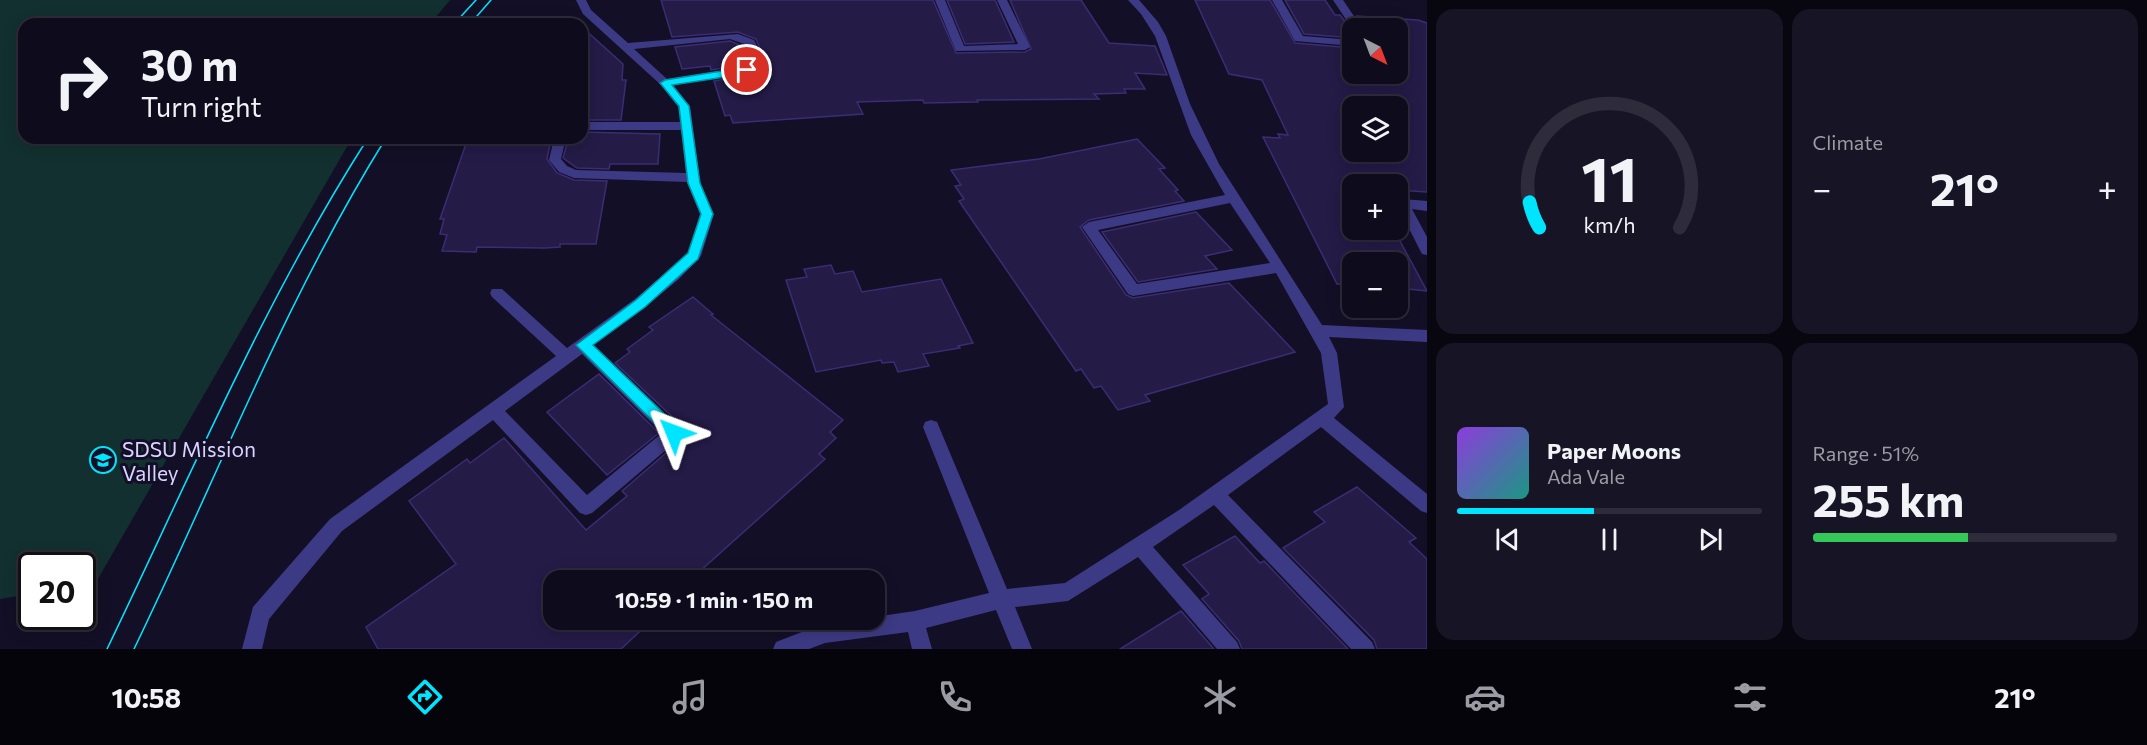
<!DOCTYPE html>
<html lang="en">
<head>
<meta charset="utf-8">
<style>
	body { margin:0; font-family:Commissioner,sans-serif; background:#171425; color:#f1f3f6; height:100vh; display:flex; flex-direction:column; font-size:22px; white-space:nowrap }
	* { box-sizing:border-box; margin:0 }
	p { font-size:20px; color:#9b9ba3 }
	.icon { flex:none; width:33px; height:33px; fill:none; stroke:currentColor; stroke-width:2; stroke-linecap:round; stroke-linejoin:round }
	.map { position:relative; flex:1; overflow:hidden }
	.panel { display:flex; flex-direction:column; gap:9px; padding:9px; background:#08060f; width:720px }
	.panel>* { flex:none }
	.hud { position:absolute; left:18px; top:18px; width:570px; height:126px; border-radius:18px; box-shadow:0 3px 15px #0003,0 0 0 2px #2e2b3b; background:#0e0b1c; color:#f1f3f6; overflow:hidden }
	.needle { width:39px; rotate:138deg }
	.fabs { position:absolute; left:1342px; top:18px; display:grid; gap:12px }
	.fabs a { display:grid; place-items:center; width:66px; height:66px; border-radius:12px; background:#0e0b1c; box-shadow:0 3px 15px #0003,0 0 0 2px #2e2b3b; font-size:30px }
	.speed { position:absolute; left:18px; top:552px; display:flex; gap:12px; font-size:30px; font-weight:700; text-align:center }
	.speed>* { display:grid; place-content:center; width:78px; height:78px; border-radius:50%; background:#0e0b1c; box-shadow:0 3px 15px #0003,0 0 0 2px #2e2b3b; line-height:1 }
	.speed .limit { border:3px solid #111; border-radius:9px; background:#fff; color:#111 }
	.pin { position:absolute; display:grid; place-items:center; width:51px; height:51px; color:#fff; margin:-26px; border:3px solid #fff; border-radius:50%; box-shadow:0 2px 6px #0007 }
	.me { position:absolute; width:66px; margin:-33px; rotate:314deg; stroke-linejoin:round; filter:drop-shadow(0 0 4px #0008) }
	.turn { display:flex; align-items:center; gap:21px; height:126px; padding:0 24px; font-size:27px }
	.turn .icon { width:78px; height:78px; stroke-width:2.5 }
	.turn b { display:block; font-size:42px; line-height:51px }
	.big { font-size:45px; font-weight:700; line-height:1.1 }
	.panel .tile { flex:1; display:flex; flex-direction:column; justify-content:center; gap:9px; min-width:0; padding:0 21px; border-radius:18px; background:#171425 }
	.panel .dial { align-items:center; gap:0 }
	.dial svg { height:156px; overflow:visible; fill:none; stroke:#2e2b3b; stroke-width:7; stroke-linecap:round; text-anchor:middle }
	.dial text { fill:#f1f3f6; stroke:none }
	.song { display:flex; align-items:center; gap:18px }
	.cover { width:72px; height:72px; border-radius:9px; background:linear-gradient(135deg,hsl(270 70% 55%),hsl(170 70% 35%)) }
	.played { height:6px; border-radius:3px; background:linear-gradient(90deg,#00e5ff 45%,#2e2b3b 45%) }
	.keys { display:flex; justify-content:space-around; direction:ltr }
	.heat { display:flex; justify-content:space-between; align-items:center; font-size:33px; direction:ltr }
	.charge { height:9px; border-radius:4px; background:linear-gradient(90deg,#34c759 51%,#2e2b3b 0) }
	.panel .tiles { flex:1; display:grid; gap:9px; grid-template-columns:repeat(2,1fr) }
	.trip { position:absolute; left:543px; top:570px; width:342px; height:60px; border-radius:18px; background:#0e0b1c; box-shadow:0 3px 15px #0003,0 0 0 2px #2e2b3b; font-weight:700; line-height:60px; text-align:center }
	.tab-bar { display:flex; height:96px; justify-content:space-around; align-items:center; background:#06040b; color:#9b9ba3 }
	.tab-bar .icon { width:42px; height:42px }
	.tab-bar .active { color:#00e5ff }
	.tab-bar b { font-size:27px; color:#f1f3f6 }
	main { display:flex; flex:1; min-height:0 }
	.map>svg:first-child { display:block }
</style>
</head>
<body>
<main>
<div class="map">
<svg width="1427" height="649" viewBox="0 0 1427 649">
	<rect width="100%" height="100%" fill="#130f26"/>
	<path fill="#12302f" d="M 0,0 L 450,0 L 430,24 L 24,24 L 24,138 L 352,138 L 95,584 L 83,586 L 82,566 L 32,566 L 31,594 L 0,599 Z"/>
	<g fill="#241b47" stroke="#3b2d73" stroke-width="1.5" fill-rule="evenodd">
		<path d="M 661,0 L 933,0 L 956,53 L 1025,52 L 1031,49 L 1010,0 L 1081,0 L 1109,43 L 1155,46 L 1167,75 L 1135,73 L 1145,89 L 1124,89 L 1126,93 L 1094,94 L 1099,99 L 977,100 L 978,102 L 924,103 L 923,100 L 857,102 L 863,114 L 733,123 L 730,115 L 725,116 L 714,81 L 747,75 L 767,65 L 756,39 L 738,32 L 672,37 Z"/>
		<path d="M 947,0 L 995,0 L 1014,42 L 965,44 Z"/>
		<path d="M 1195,0 L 1270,0 L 1295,43 L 1353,48 L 1353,74 L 1398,74 L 1398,28 L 1364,28 L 1357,16 L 1418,20 L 1427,23 L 1427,192 L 1398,190 L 1398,184 L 1353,184 L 1353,230 L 1394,230 L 1427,291 L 1398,288 L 1398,262 L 1353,262 L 1353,285 L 1337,284 L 1263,137 L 1280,138 L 1278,134 L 1288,135 L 1262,80 L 1229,74 ZM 1353,106 L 1398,106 L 1398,152 L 1353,152 Z"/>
		<path d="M 1285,0 L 1325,0 L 1335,15 L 1340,15 L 1353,32 L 1353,38 L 1304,34 Z"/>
		<path d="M 582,27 L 623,64 L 622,80 L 626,80 L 621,120 L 582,120 Z"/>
		<path d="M 730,41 L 745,47 L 751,61 L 743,65 L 711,70 L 710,66 L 682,69 L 675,47 Z"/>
		<path d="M 582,132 L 660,134 L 658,164 L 610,164 L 609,169 L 577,168 L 563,158 L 568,140 L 582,142 Z"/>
		<path d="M 468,138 L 551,139 L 547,159 L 557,173 L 574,180 L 607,181 L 596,244 L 560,244 L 560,247 L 545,248 L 477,247 L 476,252 L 442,251 L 447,235 L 440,234 L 444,219 L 440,219 Z"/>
		<path d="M 1137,139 L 1165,168 L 1159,169 L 1178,190 L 1175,191 L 1184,201 L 1089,220 L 1080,227 L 1126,295 L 1133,298 L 1229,283 L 1295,352 L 1145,395 L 1150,401 L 1118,410 L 1101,386 L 1094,388 L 1081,369 L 1076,371 L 959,201 L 964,199 L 955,186 L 961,185 L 951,170 L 1039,159 Z"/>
		<path d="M 1196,212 L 1232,250 L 1205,256 L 1217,269 L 1138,282 L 1102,232 Z"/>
		<path d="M 831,265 L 835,274 L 853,271 L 862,292 L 941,279 L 973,343 L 958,346 L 960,348 L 923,354 L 929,366 L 898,372 L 894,362 L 882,363 L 881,360 L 816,372 L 786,280 L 807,277 L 804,269 Z"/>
		<path d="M 693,297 L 713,314 L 711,315 L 843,420 L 830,432 L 836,438 L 819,454 L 825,459 L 690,580 L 554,580 L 554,620 L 652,620 L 621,649 L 378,649 L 366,627 L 456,564 L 409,501 L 467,459 L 470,463 L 504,438 L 586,530 L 627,496 L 622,491 L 681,440 L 684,434 L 682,426 L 615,363 L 630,352 L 627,349 L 653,330 L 649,327 Z"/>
		<path d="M 599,374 L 659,433 L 607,475 L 547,412 Z"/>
		<path d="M 1357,487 L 1416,538 L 1409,542 L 1427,559 L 1427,649 L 1377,649 L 1374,640 L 1283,548 L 1325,522 L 1314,512 Z"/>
		<path d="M 1235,536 L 1260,563 L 1264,561 L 1348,649 L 1242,649 L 1239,641 L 1202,599 L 1209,594 L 1183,565 Z"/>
		<path d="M 1181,611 L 1214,649 L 1120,649 Z"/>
	</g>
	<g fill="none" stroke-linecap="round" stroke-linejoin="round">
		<g fill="#3d3a85" fill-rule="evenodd">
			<path d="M 576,0 L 586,0 L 591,10 L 628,43 L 738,34 L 754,40 L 766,63 L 747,73 L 673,85 L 690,106 L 700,183 L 714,214 L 701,256 L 679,279 L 645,307 L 593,345 L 680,428 L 682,433 L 680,438 L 592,513 L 586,515 L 580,513 L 493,420 L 342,531 L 269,619 L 262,649 L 242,649 L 253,607 L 330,519 L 556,356 L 492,297 L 490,293 L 492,289 L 502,289 L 567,348 L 635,299 L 688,254 L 700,214 L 687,182 L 574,178 L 559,172 L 549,160 L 554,138 L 566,138 L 561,159 L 567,166 L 576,170 L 686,173 L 681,130 L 582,130 L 582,122 L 680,122 L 678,107 L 661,85 L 583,14 ZM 730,39 L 747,45 L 754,62 L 744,67 L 667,79 L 634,49 ZM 582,354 L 662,433 L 587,495 L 505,411 Z"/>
			<path d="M 935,0 L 945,0 L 964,46 L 1018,44 L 997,0 L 1007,0 L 1030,47 L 1025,50 L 956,51 Z"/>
			<path d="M 1128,0 L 1139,0 L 1158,22 L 1166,36 L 1190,104 L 1219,164 L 1322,325 L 1427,330 L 1427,342 L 1329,337 L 1337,353 L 1344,407 L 1334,418 L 1427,494 L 1427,513 L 1421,511 L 1321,427 L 1228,495 L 1372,642 L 1375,649 L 1351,649 L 1214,505 L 1153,547 L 1237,642 L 1240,649 L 1217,649 L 1138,557 L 1068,601 L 1015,607 L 1032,649 L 1012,649 L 996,610 L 926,628 L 932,649 L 912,649 L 908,632 L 825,643 L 809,649 L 773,649 L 776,642 L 825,623 L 874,620 L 874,617 L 915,611 L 989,593 L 923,427 L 925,422 L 931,420 L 937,422 L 1007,589 L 1065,583 L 1179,510 L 1328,404 L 1321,353 L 1276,273 L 1133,296 L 1128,294 L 1082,227 L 1089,222 L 1225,195 L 1191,135 L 1155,36 L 1141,14 ZM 1230,203 L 1270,263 L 1137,284 L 1098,230 Z"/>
			<path d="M 1272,0 L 1282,0 L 1303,36 L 1353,40 L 1353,46 L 1295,41 Z"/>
			<path d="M 1333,0 L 1343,0 L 1362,28 L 1353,30 Z"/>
			<path d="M 1403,199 L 1427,201 L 1427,211 L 1412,209 L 1427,237 L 1427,255 L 1422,254 L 1398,207 L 1398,201 Z"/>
		</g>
		<g stroke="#00e5ff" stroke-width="1.5">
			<path d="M 454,24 L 476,0"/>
			<path d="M 470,24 L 491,0"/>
			<path d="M 107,649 C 190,477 265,299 368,138"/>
			<path d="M 134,649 C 217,478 285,300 386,138"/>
		</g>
	</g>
	<path fill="#00e5ff" stroke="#0095a6" stroke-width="1.5" d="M 747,67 L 752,70 L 751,73 L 672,85 L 689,106 L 700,183 L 713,214 L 698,259 L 645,307 L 593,345 L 679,428 L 682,433 L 679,437 L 669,437 L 576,345 L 636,300 L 688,253 L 701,214 L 688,183 L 679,106 L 660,83 L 665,80 Z"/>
	<defs>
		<symbol id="university-ring" viewBox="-11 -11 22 22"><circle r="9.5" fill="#130f26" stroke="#00e5ff" stroke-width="1.5"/><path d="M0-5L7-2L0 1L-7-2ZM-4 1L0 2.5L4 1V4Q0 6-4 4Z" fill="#00e5ff"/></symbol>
	</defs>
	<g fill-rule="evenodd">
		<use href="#university-ring" x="88" y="445" width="30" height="30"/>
	</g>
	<g text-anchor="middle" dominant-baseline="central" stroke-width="6" stroke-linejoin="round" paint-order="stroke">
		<g font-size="21" fill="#d9d4ff" stroke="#130f26" text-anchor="start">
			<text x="122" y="448">SDSU Mission<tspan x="122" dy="24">Valley</tspan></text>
		</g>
	</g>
</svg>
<div class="fabs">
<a><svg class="needle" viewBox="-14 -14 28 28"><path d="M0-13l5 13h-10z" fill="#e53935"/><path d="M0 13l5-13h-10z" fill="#9b9ba3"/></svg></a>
<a><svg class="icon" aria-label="layers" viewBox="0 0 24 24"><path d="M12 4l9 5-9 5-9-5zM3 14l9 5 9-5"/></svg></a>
<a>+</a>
<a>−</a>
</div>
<div class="speed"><div class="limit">20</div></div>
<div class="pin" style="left:747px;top:70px;background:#d93025"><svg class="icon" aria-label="arrive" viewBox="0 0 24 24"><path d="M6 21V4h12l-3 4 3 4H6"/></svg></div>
<svg class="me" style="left:674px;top:433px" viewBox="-20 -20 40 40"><path d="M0-17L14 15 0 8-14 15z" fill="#00e5ff" stroke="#fff" stroke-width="4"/></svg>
<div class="trip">10:59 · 1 min · 150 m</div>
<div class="hud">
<div class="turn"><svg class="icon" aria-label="right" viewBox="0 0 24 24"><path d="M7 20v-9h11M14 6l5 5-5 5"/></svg><div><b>30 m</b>Turn right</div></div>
</div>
</div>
<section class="panel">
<div class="tiles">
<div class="tile dial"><svg viewBox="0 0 100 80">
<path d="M14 69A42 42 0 1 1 86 69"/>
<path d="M14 69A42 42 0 0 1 9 56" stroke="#00e5ff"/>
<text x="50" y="56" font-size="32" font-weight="700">11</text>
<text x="50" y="72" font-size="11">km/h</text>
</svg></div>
<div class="tile"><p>Climate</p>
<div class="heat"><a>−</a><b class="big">21°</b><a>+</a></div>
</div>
<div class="tile">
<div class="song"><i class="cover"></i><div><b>Paper Moons</b><p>Ada Vale</p></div></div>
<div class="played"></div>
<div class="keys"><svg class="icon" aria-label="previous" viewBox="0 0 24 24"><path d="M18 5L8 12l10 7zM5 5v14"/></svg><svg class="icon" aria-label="pause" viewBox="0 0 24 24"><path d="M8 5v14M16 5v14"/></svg><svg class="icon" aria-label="next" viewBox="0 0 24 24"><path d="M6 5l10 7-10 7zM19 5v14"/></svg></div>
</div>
<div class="tile"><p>Range · 51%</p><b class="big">255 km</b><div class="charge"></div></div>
</div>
</section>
</main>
<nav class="tab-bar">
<b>10:58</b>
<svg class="icon active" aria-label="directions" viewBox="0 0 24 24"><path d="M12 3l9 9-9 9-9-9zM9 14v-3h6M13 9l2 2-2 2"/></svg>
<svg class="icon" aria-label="music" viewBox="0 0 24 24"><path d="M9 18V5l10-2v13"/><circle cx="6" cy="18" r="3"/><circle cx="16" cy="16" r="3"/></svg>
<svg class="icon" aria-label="phone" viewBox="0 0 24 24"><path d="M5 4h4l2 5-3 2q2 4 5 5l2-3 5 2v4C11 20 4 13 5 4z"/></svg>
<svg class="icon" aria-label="climate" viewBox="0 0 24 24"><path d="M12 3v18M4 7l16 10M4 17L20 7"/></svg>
<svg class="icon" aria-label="car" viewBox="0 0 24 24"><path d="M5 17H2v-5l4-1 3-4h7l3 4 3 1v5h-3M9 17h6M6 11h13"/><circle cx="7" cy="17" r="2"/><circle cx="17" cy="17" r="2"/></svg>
<svg class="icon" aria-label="filters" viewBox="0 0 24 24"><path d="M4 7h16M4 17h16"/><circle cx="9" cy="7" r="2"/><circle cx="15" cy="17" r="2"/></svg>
<b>21°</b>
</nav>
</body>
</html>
